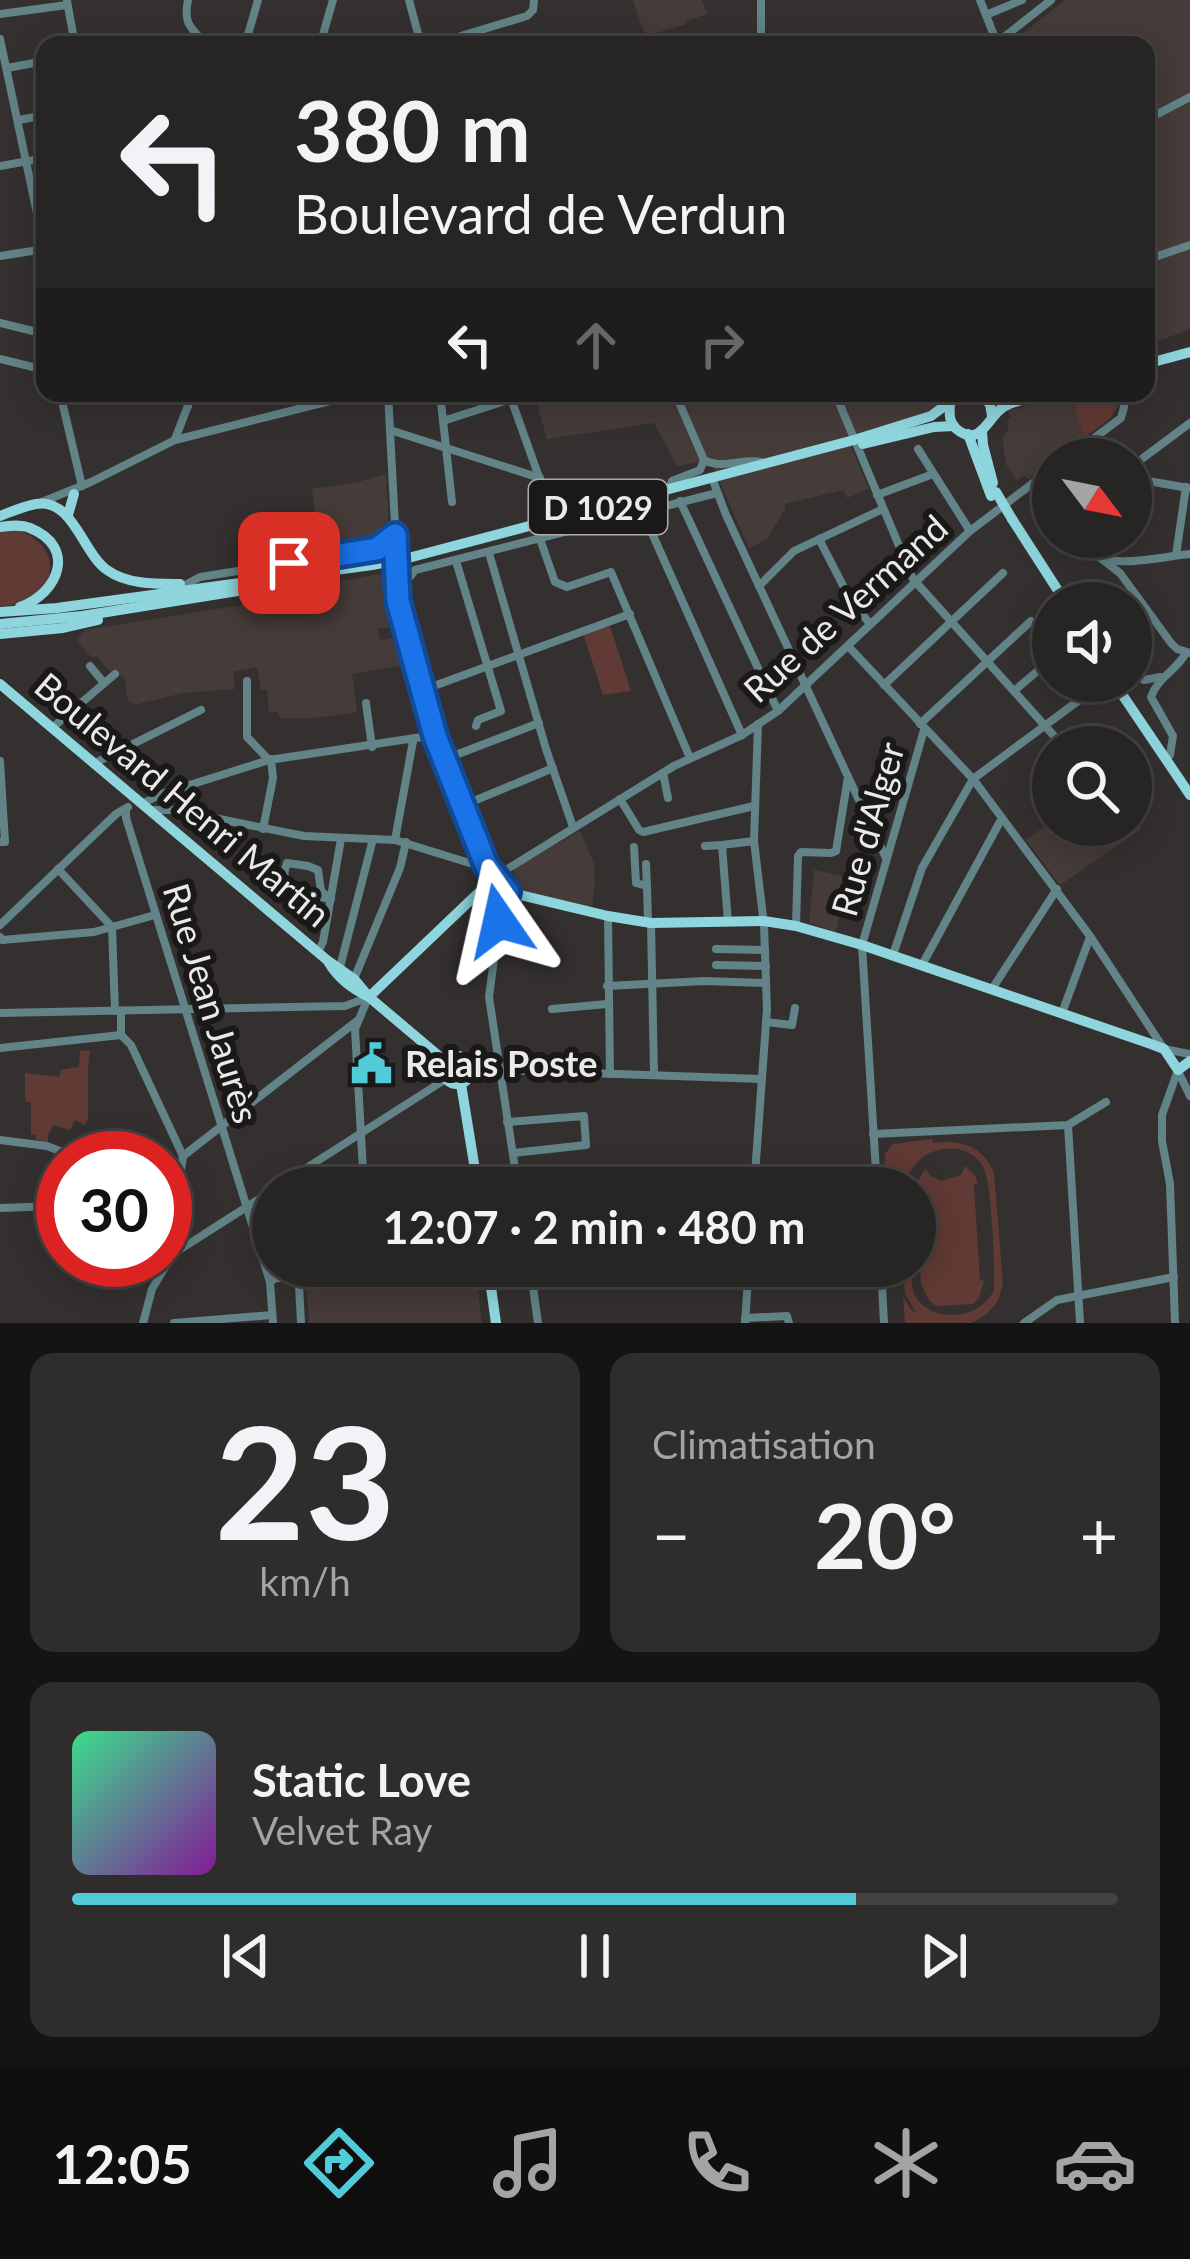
<!DOCTYPE html>
<html lang="fr">
<head>
<meta charset="utf-8">
<style>
	body { margin:0; font-family:Lato,sans-serif; background:#2f2c2c; color:#f1f3f6; height:100vh; display:flex; flex-direction:column; font-size:45px; white-space:nowrap }
	* { box-sizing:border-box; margin:0 }
	p { font-size:39px; color:#a4a4a6 }
	.icon { flex:none; width:66px; height:66px; fill:none; stroke:currentColor; stroke-width:2; stroke-linecap:round; stroke-linejoin:round }
	.map { position:relative; height:1323px; overflow:hidden }
	.details { display:flex; flex-direction:column; gap:30px; padding:30px; background:#151414; flex:1 }
	.details>* { flex:none }
	.banner { position:absolute; left:36px; top:36px; width:1119px; height:366px; border-radius:24px; box-shadow:0 6px 30px #0003,0 0 0 3px #434141; background:#272424; color:#f1f3f6; overflow:hidden }
	.needle { width:78px; rotate:122deg }
	.tools { position:absolute; left:1032px; top:438px; display:grid; gap:24px }
	.tools a { display:grid; place-items:center; width:120px; height:120px; border-radius:50%; background:#272424; box-shadow:0 6px 30px #0003,0 0 0 3px #434141; font-size:60px }
	.speed { position:absolute; left:36px; top:1131px; display:flex; gap:24px; font-size:60px; font-weight:700; text-align:center }
	.speed>* { display:grid; place-content:center; width:156px; height:156px; border-radius:50%; background:#272424; box-shadow:0 6px 30px #0003,0 0 0 3px #434141; line-height:1 }
	.speed .limit { border:18px solid #d22; background:#fff; color:#111 }
	.pin { position:absolute; display:grid; place-items:center; width:102px; height:102px; color:#fff; margin:-51px; border-radius:24px; box-shadow:0 6px 18px #0006 }
	.me { position:absolute; width:132px; margin:-66px; rotate:349deg; stroke-linejoin:round; filter:drop-shadow(0 0 9px #0008) }
	.turn { display:flex; align-items:center; gap:42px; height:252px; padding:0 60px; font-size:54px }
	.turn .icon { width:156px; height:156px; stroke-width:2.5 }
	.turn b { display:block; font-size:84px; line-height:102px }
	.lanes { display:flex; align-items:center; height:114px; padding:0 60px; background:#0003; justify-content:center; gap:60px; direction:ltr }
	.lanes .off { opacity:.35 }
	.big { font-size:90px; font-weight:700; line-height:1.1 }
	.details .widget { flex:1; display:flex; flex-direction:column; justify-content:center; gap:18px; min-width:0; padding:0 42px; border-radius:24px; background:#2f2c2c }
	.details .dial { align-items:center; gap:0 }
	.dial b { font-size:156px; line-height:1 }
	.song { display:flex; align-items:center; gap:36px }
	.cover { width:144px; height:144px; border-radius:18px; background:linear-gradient(135deg,hsl(150 70% 55%),hsl(290 70% 35%)) }
	.played { height:12px; border-radius:6px; background:linear-gradient(90deg,#52cbd9 75%,#434141 75%) }
	.keys { display:flex; justify-content:space-around; direction:ltr }
	.heat { display:flex; justify-content:space-between; align-items:center; font-size:66px; direction:ltr }
	.details .tiles { flex:1; display:grid; gap:30px; grid-template-columns:1fr 1fr }
	.widget:last-child { grid-column:span 2 }
	.trip { position:absolute; left:252px; top:1167px; width:684px; height:120px; border-radius:60px; background:#272424; box-shadow:0 6px 30px #0003,0 0 0 3px #434141; font-weight:700; line-height:120px; text-align:center }
	.dock { display:flex; height:192px; justify-content:space-around; align-items:center; background:#100e0e; color:#a4a4a6 }
	.dock .icon { width:84px; height:84px }
	.dock .active { color:#52cbd9 }
	.dock b { font-size:54px; color:#f1f3f6 }
	.map>svg:first-child { display:block }
</style>
</head>
<body>
<div class="map">
<svg width="1190" height="1323" viewBox="0 0 1190 1323">
	<rect width="100%" height="100%" fill="#343030"/>
	<g fill="#453b39">
		<path d="M 633,0 L 702,0 L 707,14 L 687,21 L 687,24 L 645,36 Z"/>
		<path d="M 1065,0 L 1190,0 L 1190,329 L 1146,346 L 1146,45 L 1008,45 Z"/>
		<path d="M 556,393 L 828,393 L 842,398 L 848,393 L 946,394 L 944,401 L 933,413 L 847,437 L 869,489 L 847,498 L 843,490 L 785,504 L 785,509 L 767,539 L 749,548 L 710,460 L 677,466 L 654,423 L 547,439 L 536,400 Z"/>
		<path d="M 1071,393 L 1082,435 L 1057,452 L 1060,455 L 1028,479 L 1024,475 L 1017,480 L 1007,466 L 1004,453 L 1003,436 L 1008,430 L 1008,419 L 1011,417 L 1007,411 Z"/>
		<path d="M 386,474 L 389,530 L 379,543 L 319,553 L 312,489 L 358,482 Z"/>
		<path d="M 379,574 L 389,578 L 400,626 L 378,629 L 380,640 L 403,637 L 410,664 L 352,674 L 357,712 L 315,718 L 280,718 L 278,712 L 269,713 L 267,690 L 261,690 L 257,667 L 233,672 L 235,689 L 183,693 L 134,705 L 128,700 L 124,676 L 121,676 L 114,669 L 110,672 L 97,656 L 92,658 L 76,640 L 85,630 L 292,597 L 335,582 Z"/>
		<path d="M 1131,808 L 1142,823 L 1139,826 L 1142,829 L 1060,885 L 1026,840 L 1053,820 L 1053,825 L 1131,825 Z"/>
		<path d="M 580,831 L 594,864 L 595,883 L 592,908 L 517,889 L 513,869 Z"/>
		<path d="M 814,870 L 848,877 L 836,932 L 809,923 Z"/>
		<path d="M 475,1267 L 482,1323 L 309,1323 L 306,1279 Z"/>
	</g>
	<g fill="#603a34">
		<path d="M 1071,393 L 1114,393 L 1117,407 L 1111,418 L 1060,455 L 1055,445 L 1064,441 L 1068,444 L 1082,434 Z"/>
		<path d="M 15,529 C 73,548 53,606 0,606 L 0,530 Z"/>
		<path d="M 610,626 L 631,691 L 603,695 L 583,633 Z"/>
		<path d="M 90,1050 L 88,1067 L 88,1120 L 84,1125 L 75,1120 L 70,1130 L 53,1125 L 48,1136 L 48,1142 L 36,1140 L 36,1135 L 31,1134 L 31,1103 L 25,1101 L 25,1073 L 59,1077 L 61,1070 L 79,1067 L 80,1051 Z"/>
		<path d="M 932,1139 L 933,1143 C 960,1139 982,1145 994,1172 L 1003,1284 L 998,1301 L 986,1315 L 971,1323 L 905,1323 L 903,1297 L 912,1311 L 916,1313 L 905,1293 L 903,1266 L 911,1266 C 912,1276 911,1287 915,1296 C 930,1323 980,1321 994,1290 C 995,1269 992,1182 983,1166 C 962,1133 907,1150 906,1188 L 898,1188 L 897,1183 L 884,1185 L 885,1154 L 893,1144 Z"/>
		<path d="M 965,1166 L 975,1175 L 978,1183 L 974,1184 L 980,1280 L 984,1281 L 979,1298 L 973,1304 L 936,1306 L 929,1300 L 921,1284 L 914,1186 L 926,1168 L 929,1175 L 941,1181 L 961,1175 Z"/>
	</g>
	<g fill="none" stroke-linecap="round" stroke-linejoin="round">
		<g stroke="#628387" stroke-width="8">
			<path d="M 188,0 C 183,25 191,28 207,45"/>
			<path d="M 409,0 L 421,45"/>
			<path d="M 980,0 L 997,43"/>
			<path d="M 67,1 L 75,45"/>
			<path d="M 0,14 L 67,5"/>
			<path d="M 986,15 L 1022,0"/>
			<path d="M 0,39 L 45,251"/>
			<path d="M 245,45 L 258,0"/>
			<path d="M 320,45 L 333,0"/>
			<path d="M 431,45 L 527,16 L 533,10 L 534,0"/>
			<path d="M 761,45 L 761,0"/>
			<path d="M 994,45 L 1051,0"/>
			<path d="M 7,68 L 45,61"/>
			<path d="M 19,120 L 45,115"/>
			<path d="M 1146,120 L 1190,97"/>
			<path d="M 0,166 L 45,158"/>
			<path d="M 0,256 L 45,249"/>
			<path d="M 1146,260 L 1190,245"/>
			<path d="M 0,323 L 45,334"/>
			<path d="M 0,359 L 45,370"/>
			<path d="M 60,393 L 82,486"/>
			<path d="M 388,393 L 399,601 L 435,735 L 486,865 L 496,876 L 674,766 L 742,735 L 778,711 L 970,531 L 1053,468"/>
			<path d="M 440,393 L 452,502"/>
			<path d="M 509,393 L 554,519"/>
			<path d="M 675,393 L 704,460"/>
			<path d="M 835,393 L 913,579 L 1064,747"/>
			<path d="M 443,421 L 511,399"/>
			<path d="M 390,430 L 540,478"/>
			<path d="M 175,439 L 193,393"/>
			<path d="M 918,449 L 970,531"/>
			<path d="M 1066,459 L 1121,418 L 1124,407 L 1123,393"/>
			<path d="M 704,460 C 723,470 741,458 761,462"/>
			<path d="M 1131,467 L 1190,423"/>
			<path d="M 1131,478 L 1188,488"/>
			<path d="M 714,483 L 726,515 L 886,858"/>
			<path d="M 669,489 L 672,481 L 700,470 L 704,460"/>
			<path d="M 877,495 L 933,474"/>
			<path d="M 680,501 L 778,711"/>
			<path d="M 42,502 L 91,482 L 175,440 L 362,393"/>
			<path d="M 643,513 L 742,735"/>
			<path d="M 1078,537 L 1077,543 C 1104,574 1154,557 1190,554"/>
			<path d="M 540,539 L 555,582 L 567,587 L 611,572 L 690,758"/>
			<path d="M 819,539 L 850,599 L 870,624"/>
			<path d="M 489,553 L 546,749 L 573,827"/>
			<path d="M 1176,555 L 1186,487"/>
			<path d="M 1104,559 L 1107,537"/>
			<path d="M 1103,560 L 1120,573 L 1171,643 L 1177,649 L 1190,653"/>
			<path d="M 456,561 L 501,711 L 478,720 L 476,726"/>
			<path d="M 185,585 L 200,577 L 377,549 L 395,535"/>
			<path d="M 759,586 L 794,551 L 883,509"/>
			<path d="M 399,591 L 415,570 L 717,493"/>
			<path d="M 848,646 L 973,779 L 1090,936 L 1164,1049 L 1190,1054"/>
			<path d="M 90,666 L 104,683"/>
			<path d="M 1131,672 L 1144,680 L 1160,677"/>
			<path d="M 247,681 L 247,737 L 269,760"/>
			<path d="M 884,685 L 1003,573"/>
			<path d="M 423,690 L 630,614"/>
			<path d="M 1014,691 L 1053,658"/>
			<path d="M 366,703 L 372,747"/>
			<path d="M 920,724 L 1031,621"/>
			<path d="M 52,728 L 115,674"/>
			<path d="M 1170,755 L 1173,736 L 1151,697 C 1158,677 1176,671 1186,653"/>
			<path d="M 445,759 L 539,723"/>
			<path d="M 0,761 L 5,842 L 0,842"/>
			<path d="M 95,763 L 201,710"/>
			<path d="M 663,773 L 668,798"/>
			<path d="M 515,784 L 553,768"/>
			<path d="M 620,799 L 639,830 L 643,832 L 754,806"/>
			<path d="M 144,803 L 161,794 L 269,760 L 435,735"/>
			<path d="M 464,805 L 512,785"/>
			<path d="M 126,809 L 126,818 L 270,1282"/>
			<path d="M 153,810 L 174,810 L 304,836 L 395,840 L 476,865 L 486,865"/>
			<path d="M 263,829 L 273,778 L 271,759"/>
			<path d="M 395,840 L 413,741"/>
			<path d="M 705,846 L 722,845"/>
			<path d="M 634,847 L 636,883 L 647,886 L 648,923"/>
			<path d="M 287,863 L 308,866 L 318,870 L 321,891 L 331,899 L 291,892 L 284,873 Z"/>
			<path d="M 646,864 L 647,886"/>
			<path d="M 58,869 L 112,927 L 115,1011"/>
			<path d="M 508,892 L 499,921 L 489,997 L 518,1188"/>
			<path d="M 608,916 L 610,1074"/>
			<path d="M 728,922 L 722,845 L 754,841"/>
			<path d="M 651,923 L 654,1074"/>
			<path d="M 0,925 L 116,814 L 128,807"/>
			<path d="M 796,926 L 798,856 L 801,852 L 831,853 L 836,851 L 848,777"/>
			<path d="M 0,937 L 2,940 L 94,932 L 155,915"/>
			<path d="M 716,949 L 765,950"/>
			<path d="M 318,952 L 323,942 L 341,839"/>
			<path d="M 893,955 L 922,868 L 973,779 L 1101,684"/>
			<path d="M 716,965 L 766,966"/>
			<path d="M 922,965 L 1002,818"/>
			<path d="M 340,967 L 373,839"/>
			<path d="M 354,979 L 400,868 L 406,842"/>
			<path d="M 607,986 L 705,981 L 766,983"/>
			<path d="M 992,989 L 1057,889"/>
			<path d="M 552,1009 L 607,1004"/>
			<path d="M 121,1011 L 121,1035 L 131,1045 L 183,1156"/>
			<path d="M 0,1013 L 345,1006 L 369,997"/>
			<path d="M 1062,1013 L 1090,937"/>
			<path d="M 766,1022 L 792,1025 L 795,1008"/>
			<path d="M 0,1048 L 121,1035"/>
			<path d="M 472,1070 L 496,1070"/>
			<path d="M 504,1070 L 761,1079"/>
			<path d="M 1178,1071 L 1190,1096"/>
			<path d="M 507,1122 L 584,1116 L 586,1145 L 513,1153"/>
			<path d="M 1068,1125 L 1080,1323"/>
			<path d="M 873,1134 L 1068,1125 L 1106,1102"/>
			<path d="M 0,1140 L 47,1146 L 78,1158"/>
			<path d="M 183,1156 L 357,1021"/>
			<path d="M 183,1156 L 172,1235 L 185,1244"/>
			<path d="M 669,1187 L 698,1188"/>
			<path d="M 275,1188 L 446,1079"/>
			<path d="M 364,1188 L 355,1029 L 368,998"/>
			<path d="M 754,1188 L 767,1009 L 764,925 L 754,841 L 758,724"/>
			<path d="M 877,1188 L 862,945 L 924,730"/>
			<path d="M 56,1206 L 63,1179"/>
			<path d="M 0,1208 L 56,1206 L 63,1208"/>
			<path d="M 165,1250 L 165,1253"/>
			<path d="M 530,1266 L 538,1323"/>
			<path d="M 867,1266 L 881,1282"/>
			<path d="M 881,1266 L 884,1323"/>
			<path d="M 292,1278 L 310,1273 L 426,1266"/>
			<path d="M 748,1280 L 770,1280 L 825,1271"/>
			<path d="M 745,1318 L 787,1316 L 789,1323"/>
			<path d="M 143,1323 L 152,1289 L 173,1254 L 273,1190"/>
			<path d="M 174,1323 L 272,1315"/>
			<path d="M 273,1323 L 270,1282 L 276,1278 L 292,1278 L 299,1285 L 301,1323"/>
			<path d="M 745,1323 L 749,1266"/>
			<path d="M 1024,1323 L 1057,1300 L 1174,1277"/>
			<path d="M 1175,1323 L 1170,1184 L 1162,1141 L 1162,1115 L 1178,1070"/>
		</g>
		<g stroke="#8fd5dd" stroke-width="10">
			<path d="M 1146,364 L 1190,352"/>
			<path d="M 979,393 L 990,404 L 992,416"/>
			<path d="M 984,395 L 1010,393"/>
			<path d="M 950,404 C 949,415 949,424 959,431 C 982,447 989,414 1005,406 C 1018,399 1038,397 1053,393"/>
			<path d="M 982,431 L 983,445 L 993,483"/>
			<path d="M 968,434 L 991,496"/>
			<path d="M 863,444 L 934,427 L 954,426"/>
			<path d="M 68,515 L 74,494"/>
			<path d="M 0,516 C 11,512 24,506 36,504 C 73,498 82,552 107,570 C 128,585 157,584 180,584"/>
			<path d="M 1012,519 L 1066,603"/>
			<path d="M 0,527 C 10,526 20,524 30,528 C 77,547 59,593 20,607"/>
			<path d="M 0,612 L 57,608 L 372,565 L 412,557 L 854,440 L 931,416 L 962,393"/>
			<path d="M 0,624 L 82,616 L 250,589"/>
			<path d="M 0,634 L 63,628 L 98,620"/>
			<path d="M 1113,681 L 1190,795"/>
			<path d="M 0,684 L 327,960 L 354,979 L 369,997"/>
			<path d="M 329,963 C 338,978 352,989 369,997 L 446,1062"/>
			<path d="M 369,997 L 496,876 L 508,892 L 608,916 L 651,923 L 764,921 L 796,926 L 862,945 L 1151,1044 L 1164,1049 L 1178,1070 L 1190,1061"/>
			<circle cx="457" cy="1070" r="14"/>
			<path d="M 461,1084 L 478,1188"/>
			<path d="M 488,1266 L 496,1323"/>
		</g>
		<path stroke="#628387" stroke-width="8" d="M 496,1070 L 504,1070"/>
		<path stroke="#8fd5dd" stroke-width="10" d="M 996,492 L 1012,519"/>
	</g>
	<g fill="none" stroke-linecap="round" stroke-linejoin="round">
		<defs>
			<path id="route" d="M 289,563 L 377,549 L 395,535 L 398,601 L 435,736 L 486,865 L 508,892 L 499,921"/>
		</defs>
		<use href="#route" stroke="#114b97" stroke-width="30"/>
		<use href="#route" stroke="#1a73e8" stroke-width="21"/>
	</g>
	<defs>
		<symbol id="civic-bare" viewBox="-9 -9 18 18"><path d="M-.6-6.5H3V-4.5H.6V-3L4-1V1h2V6H-6V1h2V-1L-.6-3ZM-1.2 2.5V6h2.4V2.5Z" fill="#52cbd9" stroke="#1a1918" stroke-width="2.5" paint-order="stroke"/></symbol>
	</defs>
	<g fill-rule="evenodd">
		<use href="#civic-bare" x="342" y="1034" width="59" height="59"/>
	</g>
	<g text-anchor="middle" dominant-baseline="central" stroke-width="12" stroke-linejoin="round" paint-order="stroke">
		<rect fill="#1a1918" stroke="#adabaa" stroke-width="3" x="529" y="480" width="138" height="54" rx="9"/>
		<g font-size="33" font-weight="bold" fill="#ece9e9">
			<text x="598" y="507">D 1029</text>
		</g>
		<g font-size="36" fill="#ece9e9" stroke="#1a1918">
			<text transform="translate(845 608) rotate(-42)">Rue de Vermand</text>
			<text transform="translate(183 799) rotate(40)">Boulevard Henri Martin</text>
			<text transform="translate(867 829) rotate(-74)">Rue d'Alger</text>
			<text transform="translate(212 1003) rotate(73)">Rue Jean Jaurès</text>
		</g>
		<g font-size="36" font-weight="bold" fill="#ece9e9" stroke="#1a1918" text-anchor="start">
			<text x="405" y="1063">Relais Poste</text>
		</g>
	</g>
</svg>
<div class="tools">
<a><svg class="needle" viewBox="-14 -14 28 28"><path d="M0-13l5 13h-10z" fill="#e53935"/><path d="M0 13l5-13h-10z" fill="#a4a4a6"/></svg></a>
<a><svg class="icon" aria-label="sound" viewBox="0 0 24 24"><path d="M4 9h4l5-4v14l-5-4H4zM17 9q2 3 0 6"/></svg></a>
<a><svg class="icon" aria-label="search" viewBox="0 0 24 24"><circle cx="10" cy="10" r="6"/><path d="M15 15l6 6"/></svg></a>
</div>
<div class="speed"><div class="limit">30</div></div>
<div class="pin" style="left:289px;top:563px;background:#d93025"><svg class="icon" aria-label="arrive" viewBox="0 0 24 24"><path d="M6 21V4h12l-3 4 3 4H6"/></svg></div>
<svg class="me" style="left:499px;top:921px" viewBox="-20 -20 40 40"><path d="M0-17L14 15 0 8-14 15z" fill="#1a73e8" stroke="#fff" stroke-width="4"/></svg>
<div class="trip">12:07 · 2 min · 480 m</div>
<div class="banner">
<div class="turn"><svg class="icon" aria-label="left" viewBox="0 0 24 24"><path d="M17 20v-9H6M10 6l-5 5 5 5"/></svg><div><b>380 m</b>Boulevard de Verdun</div></div>
<div class="lanes"><svg class="icon" aria-label="left" viewBox="0 0 24 24"><path d="M17 20v-9H6M10 6l-5 5 5 5"/></svg><svg class="icon off" aria-label="ahead" viewBox="0 0 24 24"><path d="M12 20V5M6 11l6-6 6 6"/></svg><svg class="icon off" aria-label="right" viewBox="0 0 24 24"><path d="M7 20v-9h11M14 6l5 5-5 5"/></svg></div>
</div>
</div>
<section class="details">
<div class="tiles">
<div class="widget dial"><b>23</b><p>km/h</p></div>
<div class="widget"><p>Climatisation</p>
<div class="heat"><a>−</a><b class="big">20°</b><a>+</a></div>
</div>
<div class="widget">
<div class="song"><i class="cover"></i><div><b>Static Love</b><p>Velvet Ray</p></div></div>
<div class="played"></div>
<div class="keys"><svg class="icon" aria-label="previous" viewBox="0 0 24 24"><path d="M18 5L8 12l10 7zM5 5v14"/></svg><svg class="icon" aria-label="pause" viewBox="0 0 24 24"><path d="M8 5v14M16 5v14"/></svg><svg class="icon" aria-label="next" viewBox="0 0 24 24"><path d="M6 5l10 7-10 7zM19 5v14"/></svg></div>
</div>
</div>
</section>
<nav class="dock">
<b>12:05</b>
<svg class="icon active" aria-label="directions" viewBox="0 0 24 24"><path d="M12 3l9 9-9 9-9-9zM9 14v-3h6M13 9l2 2-2 2"/></svg>
<svg class="icon" aria-label="music" viewBox="0 0 24 24"><path d="M9 18V5l10-2v13"/><circle cx="6" cy="18" r="3"/><circle cx="16" cy="16" r="3"/></svg>
<svg class="icon" aria-label="phone" viewBox="0 0 24 24"><path d="M5 4h4l2 5-3 2q2 4 5 5l2-3 5 2v4C11 20 4 13 5 4z"/></svg>
<svg class="icon" aria-label="climate" viewBox="0 0 24 24"><path d="M12 3v18M4 7l16 10M4 17L20 7"/></svg>
<svg class="icon" aria-label="car" viewBox="0 0 24 24"><path d="M5 17H2v-5l4-1 3-4h7l3 4 3 1v5h-3M9 17h6M6 11h13"/><circle cx="7" cy="17" r="2"/><circle cx="17" cy="17" r="2"/></svg>
</nav>
</body>
</html>
